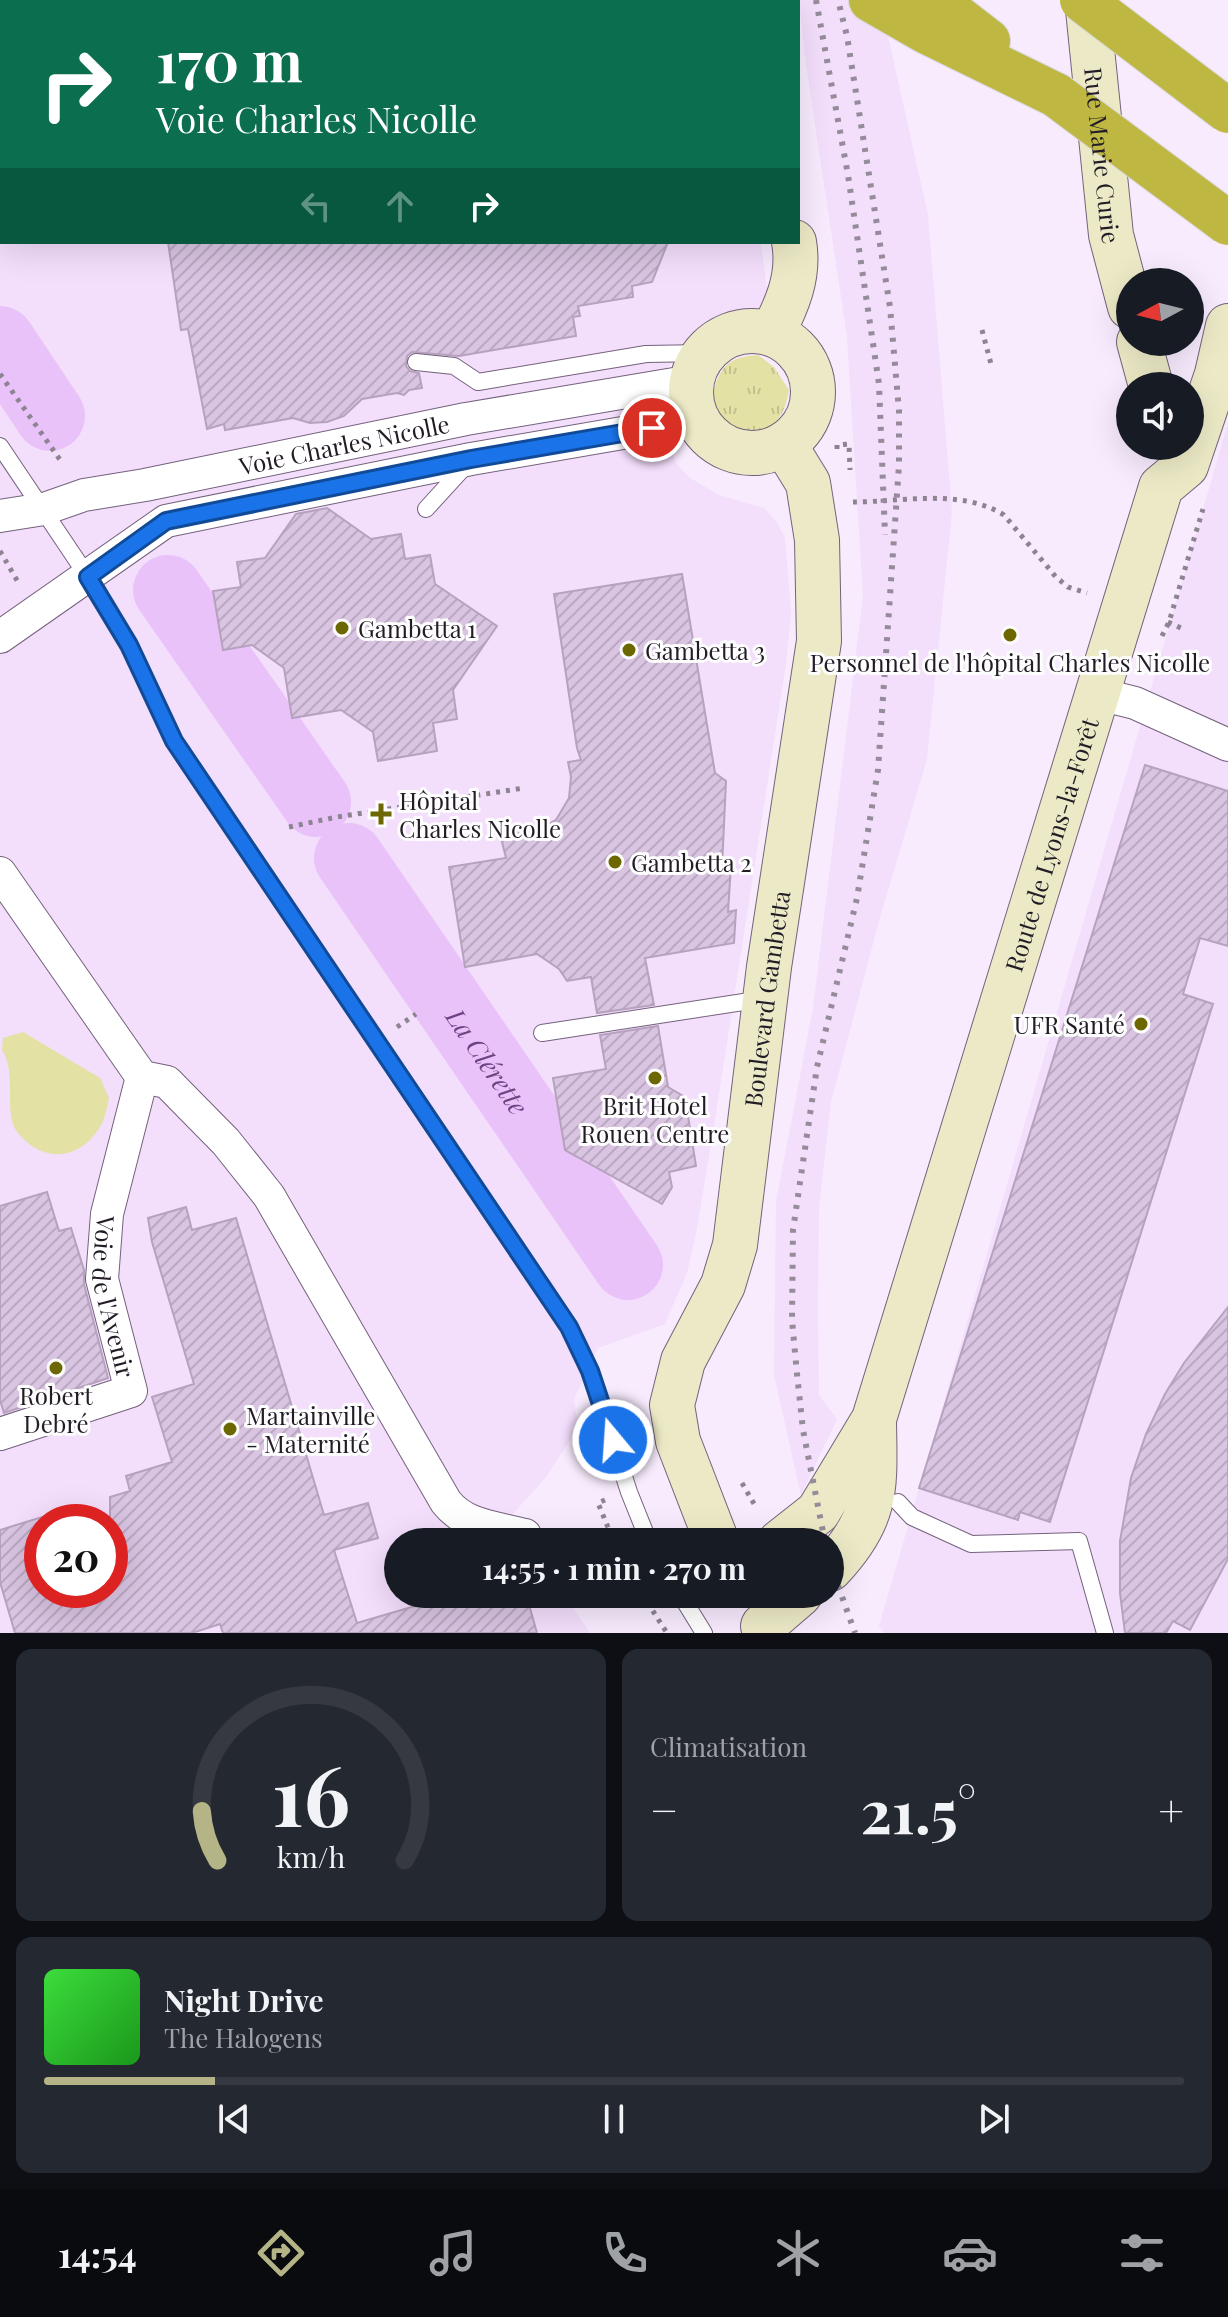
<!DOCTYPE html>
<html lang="fr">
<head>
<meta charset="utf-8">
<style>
	body { margin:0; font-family:"Playfair Display",serif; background:#242831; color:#f1f3f6; height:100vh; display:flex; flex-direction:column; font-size:30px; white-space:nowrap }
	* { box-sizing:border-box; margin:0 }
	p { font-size:26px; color:#9ea1a6 }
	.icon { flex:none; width:44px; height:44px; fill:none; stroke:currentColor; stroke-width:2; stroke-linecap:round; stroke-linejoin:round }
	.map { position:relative; height:1633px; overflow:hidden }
	.side { display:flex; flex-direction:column; gap:16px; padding:16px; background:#0d0f14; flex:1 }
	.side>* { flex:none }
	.banner { position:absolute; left:0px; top:0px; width:800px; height:244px; box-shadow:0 8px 32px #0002; background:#0b6e4f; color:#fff; overflow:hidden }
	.needle { width:52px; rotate:263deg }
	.buttons { position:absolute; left:1116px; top:268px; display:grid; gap:16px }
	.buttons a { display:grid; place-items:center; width:88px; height:88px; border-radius:50%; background:#171b24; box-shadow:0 8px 32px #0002; font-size:40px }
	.speed { position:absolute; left:24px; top:1504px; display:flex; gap:16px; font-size:40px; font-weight:700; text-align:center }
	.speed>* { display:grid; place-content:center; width:104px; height:104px; border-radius:50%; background:#171b24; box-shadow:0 8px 32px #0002; line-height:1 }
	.speed .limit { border:12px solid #d22; background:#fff; color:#111 }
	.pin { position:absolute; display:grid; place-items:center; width:68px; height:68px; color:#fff; margin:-34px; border:4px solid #fff; border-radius:50%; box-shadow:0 2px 8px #0007 }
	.me { position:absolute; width:88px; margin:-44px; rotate:342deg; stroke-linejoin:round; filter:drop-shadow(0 0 6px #0008) }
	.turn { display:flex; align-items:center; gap:28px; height:168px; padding:0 24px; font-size:36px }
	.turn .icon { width:104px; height:104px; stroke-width:2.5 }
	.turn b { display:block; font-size:56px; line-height:68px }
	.lanes { display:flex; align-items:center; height:76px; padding:0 24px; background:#0003; justify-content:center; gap:40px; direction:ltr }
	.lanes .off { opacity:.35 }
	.big { font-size:60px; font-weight:700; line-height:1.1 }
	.side .widget { flex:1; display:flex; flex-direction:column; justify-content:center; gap:12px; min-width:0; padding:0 28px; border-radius:16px; background:#242831 }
	.side .dial { align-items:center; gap:0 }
	.dial svg { height:208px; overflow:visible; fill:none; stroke:#363941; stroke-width:7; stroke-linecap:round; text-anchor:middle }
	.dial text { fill:#f1f3f6; stroke:none }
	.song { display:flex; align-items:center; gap:24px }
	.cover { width:96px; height:96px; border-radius:12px; background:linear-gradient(135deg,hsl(120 70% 55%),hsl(120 70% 35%)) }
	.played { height:8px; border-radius:4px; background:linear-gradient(90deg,#b5b487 15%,#363941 15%) }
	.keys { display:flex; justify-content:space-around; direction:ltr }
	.heat { display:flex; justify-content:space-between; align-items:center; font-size:44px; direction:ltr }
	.side .tiles { flex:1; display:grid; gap:16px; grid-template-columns:1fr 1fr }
	.widget:last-child { grid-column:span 2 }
	.trip { position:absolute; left:384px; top:1528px; width:460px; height:80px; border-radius:40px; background:#171b24; box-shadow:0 8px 32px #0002; font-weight:700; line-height:80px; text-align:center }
	.menu { display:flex; height:128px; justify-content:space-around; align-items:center; background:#090b0e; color:#9ea1a6 }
	.menu .icon { width:56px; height:56px }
	.menu .current { color:#b5b487 }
	.menu b { font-size:36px; color:#f1f3f6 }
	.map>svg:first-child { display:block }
</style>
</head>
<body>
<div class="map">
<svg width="1228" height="1633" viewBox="0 0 1228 1633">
	<defs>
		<pattern id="grass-tufts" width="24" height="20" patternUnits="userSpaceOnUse" patternTransform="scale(2)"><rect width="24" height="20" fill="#e3e1a3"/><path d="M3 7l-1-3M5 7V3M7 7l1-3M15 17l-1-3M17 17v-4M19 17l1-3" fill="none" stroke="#c2c08c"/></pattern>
		<pattern id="building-hatch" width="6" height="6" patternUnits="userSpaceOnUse" patternTransform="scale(2)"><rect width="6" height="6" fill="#d9c4e2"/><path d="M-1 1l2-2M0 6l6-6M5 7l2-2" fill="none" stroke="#baa8c2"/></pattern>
	</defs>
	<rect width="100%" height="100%" fill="#f7ebfd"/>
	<g fill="#f3defc" fill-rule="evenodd">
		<path d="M 0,0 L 281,2 L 2,2 L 2,242 L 761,242 L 768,298 L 761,307 L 725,318 L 694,335 L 668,367 L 658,408 L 661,424 L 676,463 L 690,478 L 719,495 L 764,508 L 777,522 L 785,538 L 791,612 L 786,664 L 714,1126 L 696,1234 L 687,1273 L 665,1324 L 598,1348 L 574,1399 L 578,1428 L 546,1477 L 511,1516 L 529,1542 L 398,1542 L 398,1594 L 564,1594 L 590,1633 L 0,1633 ZM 42,1522 L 110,1522 L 110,1590 L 42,1590 Z"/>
		<path d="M 799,0 L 880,0 L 928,215 L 952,512 L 927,759 L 879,921 L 831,1102 L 819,1207 L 818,1313 L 819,1395 L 837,1419 L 801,1495 L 774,1375 L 776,1202 L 813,1008 L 863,596 L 847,337 L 805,58 Z"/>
		<path d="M 1228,423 L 1228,1633 L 884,1633 L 879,1626 Z"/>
	</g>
	<path fill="url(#grass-tufts)" d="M 758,355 L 774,367 L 789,390 C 777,469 690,424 720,374 C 728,359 742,356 758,355 Z"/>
	<path fill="#e3e1a3" d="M 23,1032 L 100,1078 L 109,1098 C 107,1107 105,1120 100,1127 C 80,1160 43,1164 18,1133 C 2,1114 18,1075 2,1050 L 3,1038 Z"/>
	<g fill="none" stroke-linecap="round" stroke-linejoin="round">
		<g stroke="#e9c2f9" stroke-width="70">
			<path d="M 0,341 L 50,416"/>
			<path d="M 168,590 L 316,802"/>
			<path id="s1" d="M 349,858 L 628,1265"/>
		</g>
	</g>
	<g fill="url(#building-hatch)" stroke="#b6a2be" stroke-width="2">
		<path d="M 168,242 L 668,242 L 652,282 L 632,286 L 633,297 L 578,306 L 580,316 L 573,317 L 576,336 L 459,356 L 412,352 L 407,356 L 406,366 L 410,371 L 419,373 L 422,388 L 409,390 L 404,395 L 397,393 L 362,399 L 344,416 L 327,422 L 310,423 L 293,418 L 225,430 L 224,424 L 207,429 L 188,329 L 181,330 Z"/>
		<path d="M 327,508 L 371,539 L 401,534 L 405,559 L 430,555 L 435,584 L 497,626 L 453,690 L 457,719 L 433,723 L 437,751 L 378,761 L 373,732 L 341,710 L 292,718 L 284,668 L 252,645 L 223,650 L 213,591 L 241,587 L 237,562 L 265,558 L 296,514 Z"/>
		<path d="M 682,574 L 715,773 L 726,781 L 722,868 L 731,866 L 728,912 L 736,910 L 734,943 L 645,958 L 654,1005 L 597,1013 L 591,977 L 567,981 L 559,969 L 537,954 L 465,967 L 449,867 L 506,858 L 500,834 L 536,831 L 556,820 L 569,798 L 571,777 L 568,762 L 581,760 L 577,748 L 554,594 Z"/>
		<path d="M 1145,765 L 1228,791 L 1228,946 L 1200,938 L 1183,994 L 1213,1004 L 1050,1522 L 1020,1512 L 1018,1520 L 919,1488 Z"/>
		<path d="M 658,1026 L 668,1087 L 685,1097 L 696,1166 L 669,1172 L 672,1187 L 662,1204 L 565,1150 L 553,1078 L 606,1069 L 600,1035 Z"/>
		<path d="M 47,1192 L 59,1231 L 71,1228 L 84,1270 L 84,1284 L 108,1378 L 4,1413 L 0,1400 L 0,1206 Z"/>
		<path d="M 186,1207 L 192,1230 L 236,1218 L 324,1515 L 368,1503 L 378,1538 L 334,1550 L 357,1623 L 456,1594 L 526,1594 L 537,1633 L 223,1633 L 220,1624 L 192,1633 L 15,1633 L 0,1582 L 0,1530 L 42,1517 L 42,1590 L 110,1590 L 110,1497 L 130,1491 L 126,1476 L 172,1462 L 152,1397 L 194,1384 L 152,1242 L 148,1218 Z"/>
		<path d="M 1228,1307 L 1228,1559 L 1190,1630 L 1173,1621 L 1166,1633 L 1125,1633 L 1120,1593 L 1120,1541 L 1131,1478 L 1146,1434 L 1165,1394 L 1184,1363 Z"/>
	</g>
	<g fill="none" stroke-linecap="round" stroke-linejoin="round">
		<defs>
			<g id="lane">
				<path d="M 416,362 L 454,366 L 478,382 L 646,354 L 705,353"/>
				<path d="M 0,446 L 88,577 L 129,645 L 174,741 L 569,1327 L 590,1371 L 629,1492 L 649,1542"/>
				<path d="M 426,509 L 468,463"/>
				<path d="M 542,1033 L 763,999"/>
				<path d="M 898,1502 L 912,1517 L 971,1544 L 1079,1541 L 1105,1633"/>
				<path d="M 525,1535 L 548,1542"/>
				<path d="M 680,1594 L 704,1633"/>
			</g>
			<g id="street">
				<path id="s2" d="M 0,516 L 44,509 L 84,495 L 145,485 L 466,419 L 692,381"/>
				<path d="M 0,637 L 166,521 L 471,459 L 698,420"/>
				<path d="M 1099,694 L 1135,703 L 1228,745"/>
				<path id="s3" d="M 0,873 L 142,1077 L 107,1214 L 102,1279 L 131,1391 L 0,1434"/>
				<path d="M 142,1077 L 167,1082 L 226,1142 L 269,1196 L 446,1502 C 466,1527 496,1527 525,1535"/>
			</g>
			<g id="secondary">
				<path d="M 462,0 L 472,2"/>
				<path id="s4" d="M 1087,0 L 1111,235 L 1130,307"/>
				<circle cx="752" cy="392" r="61"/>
				<path d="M 772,334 C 787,305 800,276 794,242"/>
				<path d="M 1139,342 L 1151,386"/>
				<path id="s5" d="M 717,1542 L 678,1441 L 672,1405 L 683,1361 L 723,1285 L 735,1245 L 769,967 L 819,641 L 817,540 L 808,483 L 784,444"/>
				<path id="s6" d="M 780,1542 L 818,1512 L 874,1419 L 1161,487 L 1186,466 L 1217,374 L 1228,326"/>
				<path d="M 830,1569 C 879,1517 875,1488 874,1421"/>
				<path d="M 763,1626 L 800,1594"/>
			</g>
			<g id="highway">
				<path d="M 871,0 L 925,31 L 1056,95"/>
				<path d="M 935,0 L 988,41"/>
			</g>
		</defs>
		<use href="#lane" stroke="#74627c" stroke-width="18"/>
		<use href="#street" stroke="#74627c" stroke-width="34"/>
		<use href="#secondary" stroke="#74627c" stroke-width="46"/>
		<use href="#highway" stroke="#d7d6d8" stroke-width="46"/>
		<g stroke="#8d8492" stroke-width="5" stroke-dasharray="4 6" stroke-linecap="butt">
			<path d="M 982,330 L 991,364"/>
			<path d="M 0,374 L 63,464"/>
			<path d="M 837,449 L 837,445 L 849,444 L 850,470"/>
			<path d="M 853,502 C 901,502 961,488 1004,515 L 1056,577 L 1068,587 L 1087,593"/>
			<path d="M 0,551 L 18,582"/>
			<path d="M 1168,622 L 1181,628"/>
			<path d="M 1162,636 L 1169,622 L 1203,509"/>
			<path d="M 289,827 L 337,817 L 524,788"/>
			<path d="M 397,1027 L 416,1014"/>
			<path d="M 742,1483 L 757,1509"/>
			<path d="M 605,1500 L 598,1503 L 614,1542"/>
			<path d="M 642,1594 L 667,1633"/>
		</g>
		<use href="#lane" stroke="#fff" stroke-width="16"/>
		<use href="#street" stroke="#fff" stroke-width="32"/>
		<use href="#secondary" stroke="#eceac6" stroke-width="44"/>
		<use href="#highway" stroke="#beb842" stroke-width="44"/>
		<g stroke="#958b9a" stroke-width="6" stroke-dasharray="4 8" stroke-linecap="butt">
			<path d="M 816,0 L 848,175 L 879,384 L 885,535"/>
			<path d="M 825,1542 L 803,1430 L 797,1374 L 792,1320 L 793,1230 L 817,1067 L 857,898 L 878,770 L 899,465 L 899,411 L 890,307 L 847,36 L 838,0"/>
			<path d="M 830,1563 L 855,1633"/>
		</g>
		<defs>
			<g id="highway-bridge">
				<path d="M 1082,0 L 1228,111"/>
				<path d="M 1056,95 L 1228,223"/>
			</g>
		</defs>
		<use href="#highway-bridge" stroke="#d7d6d8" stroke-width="46" stroke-linecap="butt"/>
		<use href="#highway-bridge" stroke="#beb842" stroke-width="44"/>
	</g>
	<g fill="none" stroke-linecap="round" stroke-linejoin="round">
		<defs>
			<path id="route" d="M 613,1440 L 590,1371 L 569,1327 L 174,741 L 129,645 L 88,577 L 166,521 L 471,459 L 652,428"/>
		</defs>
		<use href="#route" stroke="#114b97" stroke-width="20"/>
		<use href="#route" stroke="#1a73e8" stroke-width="14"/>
	</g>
	<g fill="#6c6700" stroke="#fdfdfd" stroke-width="3">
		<circle cx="342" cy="628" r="8"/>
		<circle cx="1010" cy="635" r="8"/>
		<circle cx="629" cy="650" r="8"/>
		<path d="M377 802h8v8h8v8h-8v8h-8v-8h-8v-8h8z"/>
		<circle cx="615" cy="862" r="8"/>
		<circle cx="1141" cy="1024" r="8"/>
		<circle cx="655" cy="1078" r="8"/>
		<circle cx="56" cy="1368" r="8"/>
		<circle cx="230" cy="1429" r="8"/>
	</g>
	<g text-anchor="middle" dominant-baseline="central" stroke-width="6" stroke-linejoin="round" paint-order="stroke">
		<g font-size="24" fill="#231c27" stroke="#fdfdfd">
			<text stroke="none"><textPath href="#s4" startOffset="156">Rue Marie Curie</textPath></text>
			<text stroke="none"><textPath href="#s2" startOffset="352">Voie Charles Nicolle</textPath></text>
			<text stroke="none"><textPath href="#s6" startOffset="758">Route de Lyons-la-Forêt</textPath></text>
			<text stroke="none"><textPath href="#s5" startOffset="566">Boulevard Gambetta</textPath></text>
			<text stroke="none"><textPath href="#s3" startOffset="474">Voie de l'Avenir</textPath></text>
		</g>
		<g font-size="24" fill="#231c27" stroke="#fdfdfd" text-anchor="start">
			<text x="358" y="628">Gambetta 1</text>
			<text x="645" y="650">Gambetta 3</text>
			<text x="1010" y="662" text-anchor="middle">Personnel de l'hôpital Charles Nicolle</text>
			<text x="399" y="800">Hôpital<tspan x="399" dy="28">Charles Nicolle</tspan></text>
			<text x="631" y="862">Gambetta 2</text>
			<text x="1125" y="1024" text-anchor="end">UFR Santé</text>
			<text x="655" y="1105" text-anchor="middle">Brit Hotel<tspan x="655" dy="28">Rouen Centre</tspan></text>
			<text x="56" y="1395" text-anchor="middle">Robert<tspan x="56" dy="28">Debré</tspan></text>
			<text x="246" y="1415">Martainville<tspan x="246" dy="28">- Maternité</tspan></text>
		</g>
		<g font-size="26" font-style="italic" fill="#704183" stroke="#fdfdfd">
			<text stroke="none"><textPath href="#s1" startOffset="246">La Clérette</textPath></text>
		</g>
	</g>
</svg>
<div class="buttons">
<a><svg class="needle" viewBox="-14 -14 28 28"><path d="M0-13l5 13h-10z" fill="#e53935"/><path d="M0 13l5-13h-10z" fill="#9ea1a6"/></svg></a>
<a><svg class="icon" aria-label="sound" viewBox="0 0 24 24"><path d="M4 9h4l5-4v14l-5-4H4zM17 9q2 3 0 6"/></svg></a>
</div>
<div class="speed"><div class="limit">20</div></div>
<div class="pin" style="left:652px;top:428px;background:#d93025"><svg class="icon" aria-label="arrive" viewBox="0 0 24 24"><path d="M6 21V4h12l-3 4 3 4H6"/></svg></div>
<svg class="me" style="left:613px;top:1440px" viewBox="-20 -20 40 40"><circle r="17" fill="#1a73e8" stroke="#fff" stroke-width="3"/><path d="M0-11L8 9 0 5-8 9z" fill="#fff"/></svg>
<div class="trip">14:55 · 1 min · 270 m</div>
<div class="banner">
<div class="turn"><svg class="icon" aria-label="right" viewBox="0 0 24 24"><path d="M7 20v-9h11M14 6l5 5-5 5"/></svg><div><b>170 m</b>Voie Charles Nicolle</div></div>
<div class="lanes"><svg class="icon off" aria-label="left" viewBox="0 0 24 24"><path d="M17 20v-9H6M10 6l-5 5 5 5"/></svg><svg class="icon off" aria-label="ahead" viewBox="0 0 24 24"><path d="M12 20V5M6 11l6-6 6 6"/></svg><svg class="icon" aria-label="right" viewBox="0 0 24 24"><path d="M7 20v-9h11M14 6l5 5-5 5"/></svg></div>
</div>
</div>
<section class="side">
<div class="tiles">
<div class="widget dial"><svg viewBox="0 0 100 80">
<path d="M14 69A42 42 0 1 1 86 69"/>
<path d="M14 69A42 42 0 0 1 8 50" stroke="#b5b487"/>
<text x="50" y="56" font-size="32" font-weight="700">16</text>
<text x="50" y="72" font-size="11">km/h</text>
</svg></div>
<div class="widget"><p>Climatisation</p>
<div class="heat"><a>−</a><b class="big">21.5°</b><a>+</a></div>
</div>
<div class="widget">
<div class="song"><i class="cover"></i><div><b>Night Drive</b><p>The Halogens</p></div></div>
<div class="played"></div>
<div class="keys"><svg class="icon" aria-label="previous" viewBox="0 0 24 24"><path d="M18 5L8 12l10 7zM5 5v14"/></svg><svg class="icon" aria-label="pause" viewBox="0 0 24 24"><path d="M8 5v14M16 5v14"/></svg><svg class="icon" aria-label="next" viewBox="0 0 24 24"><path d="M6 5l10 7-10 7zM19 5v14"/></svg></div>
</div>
</div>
</section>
<nav class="menu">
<b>14:54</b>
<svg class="icon current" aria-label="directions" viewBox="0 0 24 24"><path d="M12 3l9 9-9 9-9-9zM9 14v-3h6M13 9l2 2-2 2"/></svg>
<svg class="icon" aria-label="music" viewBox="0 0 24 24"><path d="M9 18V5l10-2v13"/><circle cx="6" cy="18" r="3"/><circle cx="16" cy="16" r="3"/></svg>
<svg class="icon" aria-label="phone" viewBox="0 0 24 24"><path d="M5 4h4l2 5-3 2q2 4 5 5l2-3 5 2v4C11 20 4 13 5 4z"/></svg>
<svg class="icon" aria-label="climate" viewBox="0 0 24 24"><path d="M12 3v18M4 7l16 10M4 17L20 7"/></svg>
<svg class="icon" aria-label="car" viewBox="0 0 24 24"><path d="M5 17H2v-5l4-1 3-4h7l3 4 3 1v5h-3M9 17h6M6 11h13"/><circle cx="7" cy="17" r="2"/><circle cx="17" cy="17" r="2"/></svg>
<svg class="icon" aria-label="filters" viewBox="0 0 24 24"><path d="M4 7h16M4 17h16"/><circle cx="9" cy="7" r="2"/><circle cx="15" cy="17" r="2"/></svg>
</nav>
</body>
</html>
